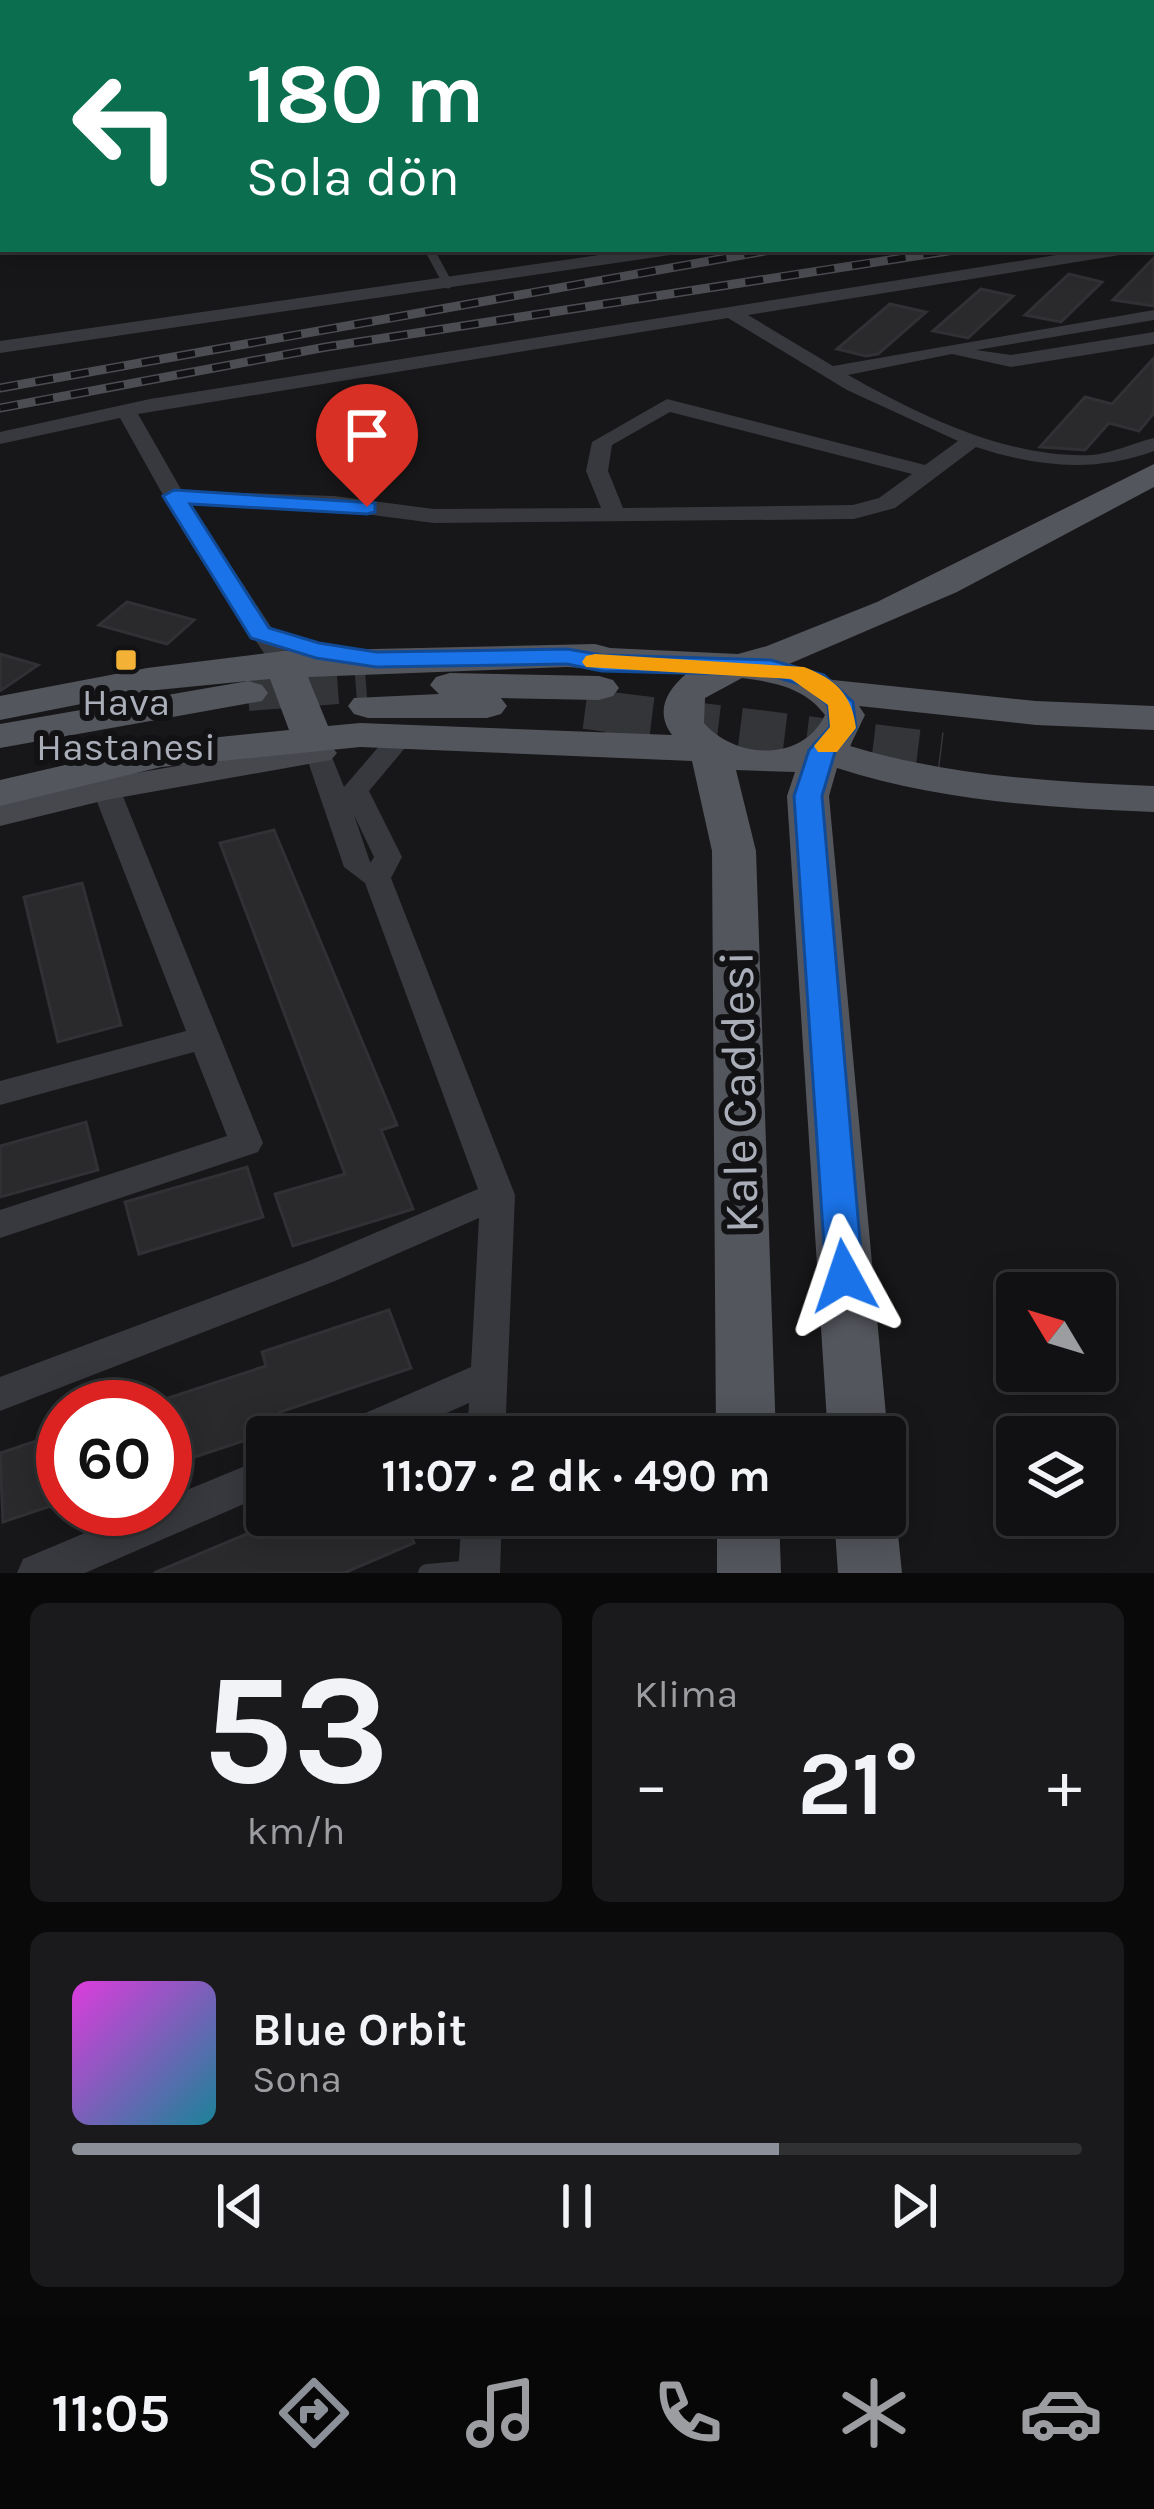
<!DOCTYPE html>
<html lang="tr">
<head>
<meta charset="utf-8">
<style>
	body { margin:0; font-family:Karla,sans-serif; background:#1a1a1c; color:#f1f3f6; height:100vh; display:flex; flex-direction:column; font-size:45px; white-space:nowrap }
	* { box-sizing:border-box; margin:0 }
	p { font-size:39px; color:#9c9da0 }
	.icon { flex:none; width:66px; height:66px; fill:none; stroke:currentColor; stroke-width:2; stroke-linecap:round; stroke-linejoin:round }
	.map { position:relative; height:1573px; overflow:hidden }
	.details { display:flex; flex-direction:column; gap:30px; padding:30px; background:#09090a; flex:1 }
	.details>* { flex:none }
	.guide { position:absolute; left:0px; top:0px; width:1155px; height:252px; box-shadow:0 6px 30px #0003,0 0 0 3px #303133; background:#0b6e4f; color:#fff; overflow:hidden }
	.needle { width:78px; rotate:308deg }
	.controls { position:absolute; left:996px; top:1272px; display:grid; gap:24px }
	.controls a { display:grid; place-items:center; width:120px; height:120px; border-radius:12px; background:#111113; box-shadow:0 6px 30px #0003,0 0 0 3px #303133; font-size:60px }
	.speed { position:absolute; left:36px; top:1380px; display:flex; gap:24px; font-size:60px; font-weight:700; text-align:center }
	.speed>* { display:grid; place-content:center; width:156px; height:156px; border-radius:50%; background:#111113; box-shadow:0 6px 30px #0003,0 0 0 3px #303133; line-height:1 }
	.speed .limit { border:18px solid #d22; background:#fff; color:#111 }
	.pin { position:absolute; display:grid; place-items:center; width:102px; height:102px; color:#fff; margin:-123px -51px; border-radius:50% 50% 50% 0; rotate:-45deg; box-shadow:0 0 12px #0007 }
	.pin .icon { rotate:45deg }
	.me { position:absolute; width:132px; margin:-66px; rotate:355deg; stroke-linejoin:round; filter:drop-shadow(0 0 9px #0008) }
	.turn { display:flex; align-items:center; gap:42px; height:252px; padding:0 48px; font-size:54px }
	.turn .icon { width:156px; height:156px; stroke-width:2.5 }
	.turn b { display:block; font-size:84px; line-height:102px }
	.big { font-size:90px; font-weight:700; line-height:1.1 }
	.details .widget { flex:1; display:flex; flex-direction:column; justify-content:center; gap:18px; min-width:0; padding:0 42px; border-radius:18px; background:#1a1a1c }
	.details .dial { align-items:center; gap:0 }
	.dial b { font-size:156px; line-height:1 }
	.song { display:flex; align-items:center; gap:36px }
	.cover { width:144px; height:144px; border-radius:18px; background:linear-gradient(135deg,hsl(300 70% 55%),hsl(190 70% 35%)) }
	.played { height:12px; border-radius:6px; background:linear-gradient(90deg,#8c9099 70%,#303133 70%) }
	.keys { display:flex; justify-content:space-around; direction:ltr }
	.heat { display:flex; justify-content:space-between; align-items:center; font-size:66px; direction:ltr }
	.details .tiles { flex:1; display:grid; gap:30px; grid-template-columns:1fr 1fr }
	.widget:last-child { grid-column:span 2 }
	.trip { position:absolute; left:246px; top:1416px; width:660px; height:120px; border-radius:12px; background:#111113; box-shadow:0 6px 30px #0003,0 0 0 3px #303133; font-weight:700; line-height:120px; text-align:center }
	.tab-bar { display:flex; height:192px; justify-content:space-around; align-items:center; background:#070708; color:#9c9da0 }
	.tab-bar .icon { width:84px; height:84px }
	.tab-bar .selected { color:#8c9099 }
	.tab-bar b { font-size:54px; color:#f1f3f6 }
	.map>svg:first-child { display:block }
</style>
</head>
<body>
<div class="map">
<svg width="1154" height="1573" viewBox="0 0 1154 1573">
	<rect width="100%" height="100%" fill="#171719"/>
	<path fill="#232326" d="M 0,0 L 1154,0 L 1154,59 L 1152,3 L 3,3 L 3,113 Z"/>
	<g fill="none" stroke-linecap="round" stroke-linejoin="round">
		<g fill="#2d363d" fill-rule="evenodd">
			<rect x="1152" y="124" width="2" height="16"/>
			<path d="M 0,137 L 3,138 L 3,156 L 0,155 Z"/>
		</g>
		<rect fill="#313236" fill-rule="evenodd" x="75" y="0" width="34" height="3"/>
	</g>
	<g fill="#2a2a2d" stroke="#313135" stroke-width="3">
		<path d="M 1154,258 L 1154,306 L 1113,300 Z"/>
		<path d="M 1069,274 L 1102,282 L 1061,322 L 1025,315 Z"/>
		<path d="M 981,289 L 1013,296 L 968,338 L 933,331 Z"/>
		<path d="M 890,304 L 926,312 L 878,354 L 866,356 L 837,349 Z"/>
		<path d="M 1154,358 L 1154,413 L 1139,431 L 1109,423 L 1085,450 L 1040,447 L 1085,397 L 1112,404 Z"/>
		<path d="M 127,602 L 194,620 L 167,644 L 99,625 Z"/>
		<path d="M 0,654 L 38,665 L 0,691 Z"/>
		<path d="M 274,830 L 397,1125 L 381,1130 L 413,1209 L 293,1246 L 275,1194 L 345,1174 L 220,843 Z"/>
		<path d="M 82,883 L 121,1025 L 58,1042 L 24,897 Z"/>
		<path d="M 86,1122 L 98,1170 L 0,1197 L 0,1146 Z"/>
		<path d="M 247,1167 L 263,1217 L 139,1254 L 125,1202 Z"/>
		<path d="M 389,1310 L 411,1368 L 280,1412 L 285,1427 L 165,1467 L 165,1399 L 266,1366 L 262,1352 Z"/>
		<path d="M 63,1432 L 63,1502 L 3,1522 L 0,1453 Z"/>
		<path d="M 292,1515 L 402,1515 L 414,1543 L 344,1573 L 154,1573 Z"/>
	</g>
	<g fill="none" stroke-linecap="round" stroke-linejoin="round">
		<g stroke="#343539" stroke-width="36" stroke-dasharray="36 18" stroke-linecap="butt">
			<path d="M 248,693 L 366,684"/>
			<path d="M 585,711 L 631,717"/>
		</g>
		<path stroke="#343539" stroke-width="45" stroke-dasharray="45 22" stroke-linecap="butt" d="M 607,714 L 941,755"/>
		<path stroke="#38393e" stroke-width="9" d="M 429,249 L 448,284"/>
		<path stroke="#38393e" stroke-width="18" d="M 427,1573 L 474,1569"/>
		<g fill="#38393e" fill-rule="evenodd">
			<path d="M 756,0 L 779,0 L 782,3 L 759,3 Z"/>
			<rect x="1152" y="104" width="2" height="8"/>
			<rect x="1152" y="165" width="2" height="10"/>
			<path d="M 1152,240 L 1154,240 L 1154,250 L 1148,249 L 1152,249 Z"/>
			<path d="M 641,249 L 686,249 L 677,254 L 0,353 L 0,341 Z"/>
			<path d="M 1094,249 L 1135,249 L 1126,254 L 748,315 L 833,366 L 1154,310 L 1154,320 L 976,350 L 1011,355 L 1154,332 L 1154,344 L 1011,367 L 952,354 L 848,375 C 919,415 1008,459 1092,455 C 1113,453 1133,443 1154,438 L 1154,451 C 1094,473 1037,467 976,447 L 895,508 L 854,519 L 434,523 L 334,510 L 190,504 L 295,663 L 283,670 L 274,668 L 187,538 L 120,418 L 0,444 L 0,432 L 150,399 ZM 728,318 L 847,390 L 958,441 L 925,465 L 667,399 L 592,442 L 586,471 L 601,508 L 434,509 L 334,496 L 182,491 L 138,414 ZM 670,412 L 912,474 L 879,498 L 853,505 L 623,508 L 608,471 L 612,445 Z"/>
			<path d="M 402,728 L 415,736 L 369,791 L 402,857 L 391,878 L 515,1195 L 505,1437 L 467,1437 L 469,1403 L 393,1437 L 333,1437 L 338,1425 L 471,1367 L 479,1218 L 335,1281 L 0,1411 L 0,1377 L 309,1261 L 478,1189 L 365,883 L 344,867 L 301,741 L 314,733 L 323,735 L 344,787 L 393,730 ZM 354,815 L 374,857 L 371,862 L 370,862 Z"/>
			<path d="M 106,781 L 120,789 L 263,1143 L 258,1152 L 0,1238 L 0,1210 L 227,1136 L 194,1052 L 0,1105 L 0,1081 L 186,1031 L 92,789 Z"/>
			<path d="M 267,1457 L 267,1494 L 85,1573 L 17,1573 L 23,1559 L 142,1509 L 165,1509 L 165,1499 Z"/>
			<path d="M 462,1515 L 502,1515 L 500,1573 L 458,1573 Z"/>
		</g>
		<g fill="#46484e" fill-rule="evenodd">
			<rect x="1152" y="91" width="2" height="12"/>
			<path d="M 319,742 L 331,746 L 337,753 L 331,760 L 106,800 L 0,826 L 0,802 L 106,778 Z"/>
		</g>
		<g fill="#54565d" fill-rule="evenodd">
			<path d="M 1154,464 L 1154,487 L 957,592 L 789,664 L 833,680 L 1036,701 L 1154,706 L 1154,730 L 1036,725 L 859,706 L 865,715 L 850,746 C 949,776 1052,782 1154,786 L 1154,812 C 1048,808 939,801 837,768 L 829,796 L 888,1437 L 885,1444 L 885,1437 L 828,1437 L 787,796 L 795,772 L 736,770 L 756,851 L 776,1437 L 716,1437 L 712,851 L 692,761 L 360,747 L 161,767 L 0,806 L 0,780 L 161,743 L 289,730 L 270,679 L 147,691 L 0,720 L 0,696 L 147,668 L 283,651 L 595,644 L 610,648 L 738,654 L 767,646 L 877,602 ZM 567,667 L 686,674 C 666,691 655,712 672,735 L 360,723 L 328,726 L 308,677 ZM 742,678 C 774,682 805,688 825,715 C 803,762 736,760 704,723 L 705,698 Z"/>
			<path d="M 450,673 L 599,676 L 613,680 L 619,688 L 613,696 L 599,700 L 501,698 L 507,706 L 501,714 L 487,718 L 368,718 L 354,714 L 348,706 L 354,698 L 439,694 L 430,685 L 436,677 Z"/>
			<path d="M 248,681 L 262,685 L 268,693 L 262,701 L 0,748 L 0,724 Z"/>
			<path d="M 885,1494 L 896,1515 L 902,1573 L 838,1573 L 834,1515 L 885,1515 Z"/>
			<path d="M 717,1515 L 779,1515 L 781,1573 L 717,1573 Z"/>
		</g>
		<defs>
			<g id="rail">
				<path d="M 0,388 L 776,249"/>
				<path d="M 0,408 L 326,347 L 961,249"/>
			</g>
		</defs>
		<use href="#rail" stroke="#4b4d53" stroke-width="9"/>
		<use href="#rail" stroke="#121214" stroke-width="6" stroke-dasharray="18" stroke-linecap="butt"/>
	</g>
	<path fill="#1a73e8" stroke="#114b97" stroke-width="3" d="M 174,490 L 375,503 L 375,512 L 367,514 L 190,504 L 269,628 L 319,643 L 376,652 L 567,649 L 602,655 L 771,660 L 824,675 L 853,702 L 856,728 L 835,752 L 822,796 L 863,1276 L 857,1286 L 844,1291 L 832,1286 L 826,1276 L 794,796 L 809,750 L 830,727 L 828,705 L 806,686 L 769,675 L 602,671 L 567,664 L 376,667 L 316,658 L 251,638 L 163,496 Z"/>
	<path fill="#f59e0b" d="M 595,654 L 804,667 C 835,679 852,694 856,728 L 837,752 L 818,752 L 814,746 L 830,727 L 828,705 L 791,679 L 586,667 L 582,662 L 586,656 Z"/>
	<rect fill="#f3b235" stroke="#121214" stroke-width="4.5" x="114" y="648" width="24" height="24" rx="6"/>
	<g text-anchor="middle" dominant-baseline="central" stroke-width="12" stroke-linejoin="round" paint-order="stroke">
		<g font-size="39" fill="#a9aeb9" stroke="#121214">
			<text x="126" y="702">Hava<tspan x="126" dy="45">Hastanesi</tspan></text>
		</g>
		<g font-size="48" fill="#a9aeb9" stroke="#121214">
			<text transform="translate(739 1092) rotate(-91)">Kale Caddesi</text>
		</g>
	</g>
</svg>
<div class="controls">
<a><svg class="needle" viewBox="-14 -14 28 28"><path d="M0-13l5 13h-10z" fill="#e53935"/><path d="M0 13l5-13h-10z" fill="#9c9da0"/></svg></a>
<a><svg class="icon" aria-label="layers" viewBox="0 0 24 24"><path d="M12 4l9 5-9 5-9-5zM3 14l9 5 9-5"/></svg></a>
</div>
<div class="speed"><div class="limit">60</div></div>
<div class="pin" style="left:367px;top:507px;background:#d93025"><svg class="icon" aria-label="arrive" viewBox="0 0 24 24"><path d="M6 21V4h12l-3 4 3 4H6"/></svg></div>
<svg class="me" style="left:844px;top:1276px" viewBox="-20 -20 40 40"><path d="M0-17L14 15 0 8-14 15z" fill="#1a73e8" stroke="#fff" stroke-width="4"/></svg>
<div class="trip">11:07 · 2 dk · 490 m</div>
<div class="guide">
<div class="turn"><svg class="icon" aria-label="left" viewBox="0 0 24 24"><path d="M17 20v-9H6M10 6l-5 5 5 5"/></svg><div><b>180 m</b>Sola dön</div></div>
</div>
</div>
<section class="details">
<div class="tiles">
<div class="widget dial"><b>53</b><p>km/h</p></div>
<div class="widget"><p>Klima</p>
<div class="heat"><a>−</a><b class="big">21°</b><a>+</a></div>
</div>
<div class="widget">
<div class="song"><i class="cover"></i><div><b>Blue Orbit</b><p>Sona</p></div></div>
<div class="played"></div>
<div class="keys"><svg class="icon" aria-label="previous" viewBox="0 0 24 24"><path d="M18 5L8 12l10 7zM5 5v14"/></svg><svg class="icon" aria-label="pause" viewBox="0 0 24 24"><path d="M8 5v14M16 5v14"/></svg><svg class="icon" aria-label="next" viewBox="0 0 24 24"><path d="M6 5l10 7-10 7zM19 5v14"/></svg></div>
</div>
</div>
</section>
<nav class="tab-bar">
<b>11:05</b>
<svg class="icon selected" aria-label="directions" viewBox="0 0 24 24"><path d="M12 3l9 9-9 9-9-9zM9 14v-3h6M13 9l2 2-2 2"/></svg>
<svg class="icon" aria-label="music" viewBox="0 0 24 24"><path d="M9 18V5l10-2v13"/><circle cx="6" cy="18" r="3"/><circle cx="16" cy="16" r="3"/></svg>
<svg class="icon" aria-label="phone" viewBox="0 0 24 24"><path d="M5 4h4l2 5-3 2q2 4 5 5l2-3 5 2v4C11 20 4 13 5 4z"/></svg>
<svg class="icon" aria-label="climate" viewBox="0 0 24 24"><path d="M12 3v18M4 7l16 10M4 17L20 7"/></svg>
<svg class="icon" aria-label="car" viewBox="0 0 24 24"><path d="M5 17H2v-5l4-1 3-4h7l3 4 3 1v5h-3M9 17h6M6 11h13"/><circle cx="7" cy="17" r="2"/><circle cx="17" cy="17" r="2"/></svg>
</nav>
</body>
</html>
